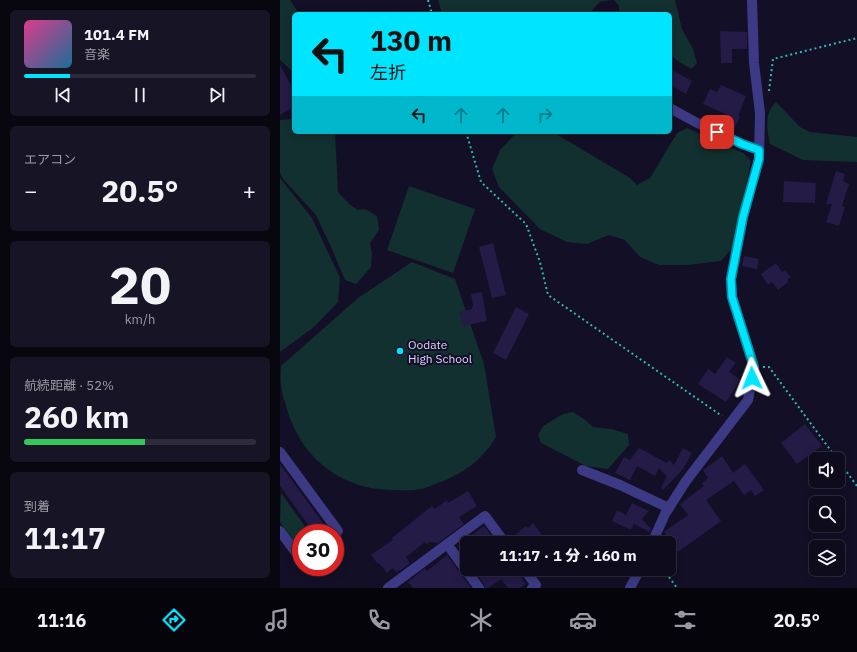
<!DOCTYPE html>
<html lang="ja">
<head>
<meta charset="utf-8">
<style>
	body { margin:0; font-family:"IBM Plex Sans","Noto Sans JP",sans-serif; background:#171425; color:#f1f3f6; height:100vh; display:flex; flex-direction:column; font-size:15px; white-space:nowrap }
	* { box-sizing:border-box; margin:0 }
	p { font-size:13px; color:#9b9ba3 }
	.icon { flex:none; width:22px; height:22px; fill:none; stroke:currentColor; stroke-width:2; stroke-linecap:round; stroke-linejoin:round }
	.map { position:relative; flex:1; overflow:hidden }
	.side { display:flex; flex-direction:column; gap:10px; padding:10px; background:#08060f; width:280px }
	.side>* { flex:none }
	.guide { position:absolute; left:12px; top:12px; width:380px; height:122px; border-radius:6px; box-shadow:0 2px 10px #0003,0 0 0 1px #2e2b3b; background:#00e5ff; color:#111; overflow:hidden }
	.tools { position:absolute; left:529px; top:452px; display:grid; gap:8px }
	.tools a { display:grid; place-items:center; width:36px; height:36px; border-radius:6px; background:#0e0b1c; box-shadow:0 2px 10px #0003,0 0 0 1px #2e2b3b; font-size:20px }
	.speed { position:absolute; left:12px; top:524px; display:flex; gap:8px; font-size:20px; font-weight:700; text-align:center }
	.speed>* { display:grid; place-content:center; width:52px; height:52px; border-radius:50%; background:#0e0b1c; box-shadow:0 2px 10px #0003,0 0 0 1px #2e2b3b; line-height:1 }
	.speed .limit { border:6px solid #d22; background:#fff; color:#111 }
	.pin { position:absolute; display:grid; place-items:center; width:34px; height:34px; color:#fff; margin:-17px; border-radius:8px; box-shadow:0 2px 6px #0006 }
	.me { position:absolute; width:44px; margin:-22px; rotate:358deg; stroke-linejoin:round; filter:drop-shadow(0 0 3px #0008) }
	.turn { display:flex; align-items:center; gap:14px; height:84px; padding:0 12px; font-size:18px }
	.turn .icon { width:52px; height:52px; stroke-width:2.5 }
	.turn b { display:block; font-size:28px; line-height:34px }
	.lanes { display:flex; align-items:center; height:38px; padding:0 12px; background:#0003; justify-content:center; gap:20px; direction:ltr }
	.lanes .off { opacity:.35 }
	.big { font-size:30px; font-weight:800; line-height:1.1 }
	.side .widget { flex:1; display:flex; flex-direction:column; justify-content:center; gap:6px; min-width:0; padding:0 14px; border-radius:6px; background:#171425 }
	.side .dial { align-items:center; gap:0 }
	.dial b { font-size:52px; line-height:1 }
	.song { display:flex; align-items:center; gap:12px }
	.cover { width:48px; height:48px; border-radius:6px; background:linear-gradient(135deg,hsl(330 70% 55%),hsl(200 70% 35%)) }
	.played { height:4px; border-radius:2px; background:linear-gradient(90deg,#00e5ff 20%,#2e2b3b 20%) }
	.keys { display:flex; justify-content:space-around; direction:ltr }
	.heat { display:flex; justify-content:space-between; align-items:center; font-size:22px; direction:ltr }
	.charge { height:6px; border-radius:3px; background:linear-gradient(90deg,#34c759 52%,#2e2b3b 0) }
	.trip { position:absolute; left:180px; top:536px; width:216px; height:40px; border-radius:6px; background:#0e0b1c; box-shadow:0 2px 10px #0003,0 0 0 1px #2e2b3b; font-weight:800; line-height:40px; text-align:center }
	.tab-bar { display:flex; height:64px; justify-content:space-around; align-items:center; background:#06040b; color:#9b9ba3 }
	.tab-bar .icon { width:28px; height:28px }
	.tab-bar .active { color:#00e5ff }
	.tab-bar b { font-size:18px; color:#f1f3f6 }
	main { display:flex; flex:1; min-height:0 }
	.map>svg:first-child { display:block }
</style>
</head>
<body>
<main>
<section class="side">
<div class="widget">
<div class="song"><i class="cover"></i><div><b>101.4 FM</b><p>音楽</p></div></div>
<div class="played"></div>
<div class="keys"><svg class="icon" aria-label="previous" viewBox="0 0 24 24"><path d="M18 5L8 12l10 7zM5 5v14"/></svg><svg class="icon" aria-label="pause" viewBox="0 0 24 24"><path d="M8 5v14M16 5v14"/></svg><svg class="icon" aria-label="next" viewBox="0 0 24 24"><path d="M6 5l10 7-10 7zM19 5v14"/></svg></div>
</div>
<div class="widget"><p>エアコン</p>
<div class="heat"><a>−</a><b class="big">20.5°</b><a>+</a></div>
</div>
<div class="widget dial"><b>20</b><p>km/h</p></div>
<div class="widget"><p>航続距離 · 52%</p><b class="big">260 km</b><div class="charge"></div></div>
<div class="widget"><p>到着</p><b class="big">11:17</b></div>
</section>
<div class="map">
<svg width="577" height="588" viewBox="0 0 577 588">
	<rect width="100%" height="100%" fill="#130f26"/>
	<g fill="#12302f">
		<path d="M 0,0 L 10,0 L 19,14 L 14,14 L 14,79 L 10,69 L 0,60 Z"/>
		<path d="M 158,0 L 331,0 L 320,2 L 309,13 L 281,14 L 162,14 Z"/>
		<path d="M 334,0 L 395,0 L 402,29 L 413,49 L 417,63 L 411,69 L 395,59 L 390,52 L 390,14 L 339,14 L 339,6 Z"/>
		<path d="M 496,102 L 520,127 L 530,132 L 577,137 L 577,162 L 523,160 L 490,144 C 487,130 484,113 496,102 Z"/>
		<path d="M 14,119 L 14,132 L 55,132 L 58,192 L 69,204 L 78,210 L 85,209 L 97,216 L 99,230 L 90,243 L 92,253 L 91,267 L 76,284 L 65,280 L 51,247 L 36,215 L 4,180 L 0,173 L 0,120 Z"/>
		<path d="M 407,128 L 463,153 L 471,161 L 453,247 L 441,261 L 407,265 L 379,265 L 360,257 L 345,240 L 329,235 L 307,244 L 287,242 L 260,229 L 219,187 L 212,169 L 220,150 L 237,132 L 277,132 L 278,135 L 350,178 L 357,185 L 370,178 L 397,133 Z"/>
		<path d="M 0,178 L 32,218 L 60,278 L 58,302 L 34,327 L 0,352 Z"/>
		<path d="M 129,186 L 195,209 L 173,273 L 107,250 Z"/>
		<path d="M 132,262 L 175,279 L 204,364 L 216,437 C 203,459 184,473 161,482 C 154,484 147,488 141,489 C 133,491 124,490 116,490 C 60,491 18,456 5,402 C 3,396 1,390 1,384 C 0,378 1,372 1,366 L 78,298 Z"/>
		<path d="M 293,412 L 304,419 L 313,427 L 331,429 L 348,434 L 349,445 L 328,469 L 306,466 L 261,443 L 258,435 L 263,426 L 283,414 Z"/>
		<path d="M 1,493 L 30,533 L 21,533 L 20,549 L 0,522 Z"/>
	</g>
	<g fill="#241b47">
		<path d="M 440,31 L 467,32 L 467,49 L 452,49 L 452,63 L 441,63 Z"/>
		<path d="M 0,65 L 14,91 L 14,107 L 0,115 Z"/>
		<path d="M 390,69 L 412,81 L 406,94 L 390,85 Z"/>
		<path d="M 441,85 L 466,96 L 458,116 L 460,117 L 454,130 L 445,126 L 450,116 L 423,104 L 430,89 L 437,92 Z"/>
		<path d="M 556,171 L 565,174 L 563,181 L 569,184 L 562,206 L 565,207 L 559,226 L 546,222 L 552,204 L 546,204 Z"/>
		<path d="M 504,181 L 536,183 L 535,203 L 503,202 Z"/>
		<path d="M 213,243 L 226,295 L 212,298 L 199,247 Z"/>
		<path d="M 464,256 L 479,259 L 477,269 L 462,266 Z"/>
		<path d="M 496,263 L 502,272 L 505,270 L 511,277 L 507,280 L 508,282 L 498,290 L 492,282 L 488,285 L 481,274 Z"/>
		<path d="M 202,292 L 207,321 L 183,326 L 179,312 L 192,309 L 192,307 L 193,306 L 191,294 Z"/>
		<path d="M 236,307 L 249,314 L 226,360 L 213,353 Z"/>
		<path d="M 447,357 L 456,363 L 449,372 L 461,380 L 446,402 L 418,384 L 428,369 L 435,374 Z"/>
		<path d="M 525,424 L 542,446 L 517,464 L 501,443 Z"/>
		<path d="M 359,448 L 387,463 L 389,460 L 394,465 L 403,448 L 412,453 L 403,469 L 383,490 L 381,488 L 387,476 L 379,468 L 375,476 L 357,466 L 350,480 L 335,473 L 344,457 L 350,460 Z"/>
		<path d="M 442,456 L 453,473 L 465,464 L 484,490 L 475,496 L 471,490 L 464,495 L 454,481 L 426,500 L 441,521 L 398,552 L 384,532 L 408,515 L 400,504 L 424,486 L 422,483 L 428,478 L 423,470 Z"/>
		<path d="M 0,464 L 43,523 L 32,530 L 0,486 Z"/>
		<path d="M 188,491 L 197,506 L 179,517 L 184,524 L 158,543 L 149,542 L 147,544 L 145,542 L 126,557 L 130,563 L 120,571 L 119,570 L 117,572 L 113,568 L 107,573 L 99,563 L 98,564 L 91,555 L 113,540 L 112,538 L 152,506 L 155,509 L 167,500 L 168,503 Z"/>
		<path d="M 352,503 L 369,511 L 362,519 L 371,529 L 370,532 L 354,524 L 351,530 L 332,521 L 337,510 L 346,515 Z"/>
		<path d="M 253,523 L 268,543 L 242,543 L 236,534 L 246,526 L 248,528 Z"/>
		<path d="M 204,526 L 217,543 L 197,543 L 192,535 Z"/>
		<path d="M 167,555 L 191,588 L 133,588 L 128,582 L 145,568 L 147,571 Z"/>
		<path d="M 193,569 L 235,569 L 246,584 L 240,588 L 228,588 L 221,579 L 208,588 L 205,588 L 204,584 Z"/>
	</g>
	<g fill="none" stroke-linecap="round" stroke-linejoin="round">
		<g stroke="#2fb8b0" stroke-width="2" stroke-dasharray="2 3" stroke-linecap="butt">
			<path d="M 148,0 L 152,14"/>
			<path d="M 489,91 L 493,59 L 577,38"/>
			<path d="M 186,132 L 201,182 L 246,224 L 260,262 L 268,295 L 442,416"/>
			<path d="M 483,367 L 489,367 L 557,459"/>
			<path d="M 558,460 L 577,486"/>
			<path d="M 383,569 L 397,588"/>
		</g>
		<g stroke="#3d3a85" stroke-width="10">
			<path d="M 390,108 C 418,124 448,140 479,150"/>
			<path d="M 0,452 L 58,531 L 54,533"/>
			<path d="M 302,470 L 340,485 L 389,508"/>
			<path d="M 0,531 L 20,558 L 21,557"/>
			<path d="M 372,543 L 385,514 L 406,481 L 468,400 L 474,367 L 452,297 L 451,279 L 463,217 L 479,159 L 480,113 L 474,63 L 472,0"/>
			<path d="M 167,544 L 199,588"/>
			<path d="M 244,569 L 256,585 L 252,588"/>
			<path d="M 108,588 L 205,516 L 225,543"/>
			<path d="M 350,588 L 360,569"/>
		</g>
	</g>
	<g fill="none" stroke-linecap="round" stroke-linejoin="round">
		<defs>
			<path id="route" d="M 437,132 L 462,144 L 479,150 L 479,159 L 463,217 L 451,279 L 452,297 L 474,367 L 472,378"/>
		</defs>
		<use href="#route" stroke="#0095a6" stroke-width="10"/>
		<use href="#route" stroke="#00e5ff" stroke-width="7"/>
	</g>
	<circle fill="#00e5ff" stroke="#130f26" stroke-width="1.5" cx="120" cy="351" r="4"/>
	<g text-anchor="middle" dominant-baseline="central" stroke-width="4" stroke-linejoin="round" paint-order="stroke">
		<g font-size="12" fill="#d9d4ff" stroke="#130f26" text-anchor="start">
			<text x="128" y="344">Oodate<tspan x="128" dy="14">High School</tspan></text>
		</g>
	</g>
</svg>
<div class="tools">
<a><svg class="icon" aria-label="sound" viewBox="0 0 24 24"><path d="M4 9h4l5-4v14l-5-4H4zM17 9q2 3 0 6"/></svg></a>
<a><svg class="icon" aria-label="search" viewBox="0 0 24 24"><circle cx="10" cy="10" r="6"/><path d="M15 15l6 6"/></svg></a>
<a><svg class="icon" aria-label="layers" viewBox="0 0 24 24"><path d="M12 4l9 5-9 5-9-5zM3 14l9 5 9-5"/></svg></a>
</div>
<div class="speed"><div class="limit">30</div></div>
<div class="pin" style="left:437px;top:132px;background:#d93025"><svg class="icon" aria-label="arrive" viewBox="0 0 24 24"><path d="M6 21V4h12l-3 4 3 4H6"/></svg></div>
<svg class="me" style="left:472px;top:378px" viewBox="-20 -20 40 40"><path d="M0-17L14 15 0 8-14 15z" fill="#00e5ff" stroke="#fff" stroke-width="4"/></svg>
<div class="trip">11:17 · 1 分 · 160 m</div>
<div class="guide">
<div class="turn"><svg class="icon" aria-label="left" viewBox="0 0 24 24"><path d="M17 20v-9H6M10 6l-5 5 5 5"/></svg><div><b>130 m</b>左折</div></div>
<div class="lanes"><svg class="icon" aria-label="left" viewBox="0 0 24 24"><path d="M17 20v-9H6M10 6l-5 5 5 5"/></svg><svg class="icon off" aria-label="ahead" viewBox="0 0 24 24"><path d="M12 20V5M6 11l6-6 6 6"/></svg><svg class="icon off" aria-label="ahead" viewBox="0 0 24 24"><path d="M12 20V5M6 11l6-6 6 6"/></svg><svg class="icon off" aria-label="right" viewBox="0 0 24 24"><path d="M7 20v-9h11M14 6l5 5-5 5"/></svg></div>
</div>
</div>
</main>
<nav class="tab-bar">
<b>11:16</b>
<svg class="icon active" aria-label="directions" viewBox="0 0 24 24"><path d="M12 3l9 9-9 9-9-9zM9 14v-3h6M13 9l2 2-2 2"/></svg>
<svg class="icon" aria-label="music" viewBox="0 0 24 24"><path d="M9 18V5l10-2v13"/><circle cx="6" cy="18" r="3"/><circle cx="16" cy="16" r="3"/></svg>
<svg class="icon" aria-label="phone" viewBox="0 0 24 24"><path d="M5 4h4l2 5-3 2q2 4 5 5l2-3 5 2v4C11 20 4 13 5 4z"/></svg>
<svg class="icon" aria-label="climate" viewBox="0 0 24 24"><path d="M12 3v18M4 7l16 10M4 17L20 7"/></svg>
<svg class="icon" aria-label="car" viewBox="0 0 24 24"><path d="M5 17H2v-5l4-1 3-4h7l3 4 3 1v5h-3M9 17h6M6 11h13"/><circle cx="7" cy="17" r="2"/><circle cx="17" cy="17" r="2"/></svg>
<svg class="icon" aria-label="filters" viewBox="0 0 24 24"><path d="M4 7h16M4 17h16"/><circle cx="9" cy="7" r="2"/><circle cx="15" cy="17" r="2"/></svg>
<b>20.5°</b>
</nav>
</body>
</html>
